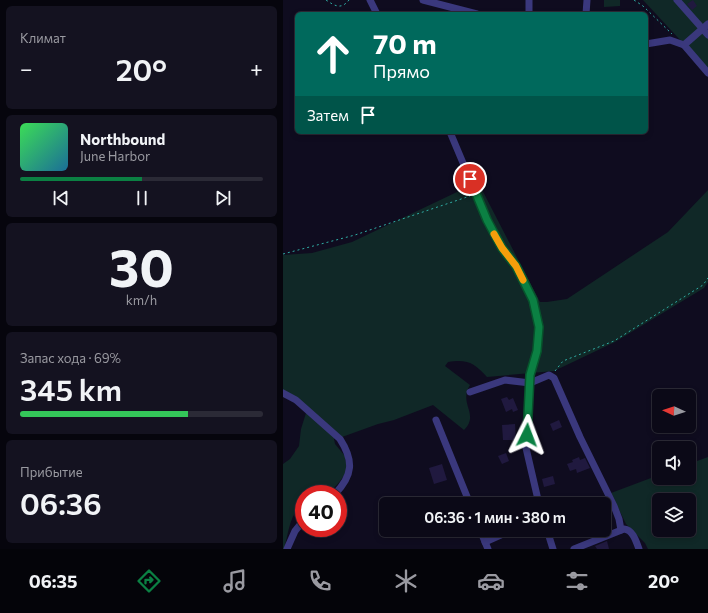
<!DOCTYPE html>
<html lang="ru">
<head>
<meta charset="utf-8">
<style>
	body { margin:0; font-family:Commissioner,sans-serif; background:#141220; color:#f1f3f6; height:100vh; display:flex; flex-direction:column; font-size:15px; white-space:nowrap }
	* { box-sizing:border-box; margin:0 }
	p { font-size:13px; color:#9a9aa1 }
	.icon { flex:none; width:22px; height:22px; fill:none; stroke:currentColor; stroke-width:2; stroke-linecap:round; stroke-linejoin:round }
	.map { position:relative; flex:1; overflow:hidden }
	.panel { display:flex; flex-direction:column; gap:6px; padding:6px; background:#06050d; width:283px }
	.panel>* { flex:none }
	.guide { position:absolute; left:12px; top:12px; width:353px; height:122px; border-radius:6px; box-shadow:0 2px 6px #0003,0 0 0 1px #2b2a36; background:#00695c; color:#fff; overflow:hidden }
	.needle { width:26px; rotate:273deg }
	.tools { position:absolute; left:369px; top:389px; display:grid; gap:8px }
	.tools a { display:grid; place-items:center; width:44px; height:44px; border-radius:6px; background:#0b0917; box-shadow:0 2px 6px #0003,0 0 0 1px #2b2a36; font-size:20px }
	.speed { position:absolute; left:12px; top:485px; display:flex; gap:8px; font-size:20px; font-weight:700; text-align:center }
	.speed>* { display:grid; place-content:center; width:52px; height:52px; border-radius:50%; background:#0b0917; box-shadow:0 2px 6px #0003,0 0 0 1px #2b2a36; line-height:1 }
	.speed .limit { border:6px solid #d22; background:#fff; color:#111 }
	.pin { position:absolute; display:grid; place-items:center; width:34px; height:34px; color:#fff; margin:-17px; border:2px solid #fff; border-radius:50%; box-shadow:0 1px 4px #0007 }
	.me { position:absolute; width:44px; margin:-22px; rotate:3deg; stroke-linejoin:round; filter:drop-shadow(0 0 3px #0008) }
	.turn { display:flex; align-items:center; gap:14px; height:84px; padding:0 12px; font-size:18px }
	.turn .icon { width:52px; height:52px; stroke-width:2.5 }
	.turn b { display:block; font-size:28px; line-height:34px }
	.then { display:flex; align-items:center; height:38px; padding:0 12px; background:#0003; gap:8px; font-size:15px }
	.big { font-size:30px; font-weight:600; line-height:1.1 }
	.panel .card { flex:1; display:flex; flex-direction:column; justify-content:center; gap:6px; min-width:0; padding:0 14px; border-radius:6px; background:#141220 }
	.panel .dial { align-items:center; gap:0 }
	.dial b { font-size:52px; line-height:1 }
	.song { display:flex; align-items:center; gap:12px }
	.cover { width:48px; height:48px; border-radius:6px; background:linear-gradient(135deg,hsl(130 70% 55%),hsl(200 70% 35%)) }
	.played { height:4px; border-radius:2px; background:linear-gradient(90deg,#0b8043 50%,#2b2a36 50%) }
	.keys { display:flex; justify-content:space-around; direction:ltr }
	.heat { display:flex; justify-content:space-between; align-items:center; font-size:22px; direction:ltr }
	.charge { height:6px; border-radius:3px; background:linear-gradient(90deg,#34c759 69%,#2b2a36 0) }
	.trip { position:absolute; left:96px; top:497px; width:232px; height:40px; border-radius:6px; background:#0b0917; box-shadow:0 2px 6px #0003,0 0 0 1px #2b2a36; font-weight:600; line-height:40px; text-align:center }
	.menu { display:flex; height:64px; justify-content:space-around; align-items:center; background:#040409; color:#9a9aa1 }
	.menu .icon { width:28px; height:28px }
	.menu .on { color:#0b8043 }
	.menu b { font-size:18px; color:#f1f3f6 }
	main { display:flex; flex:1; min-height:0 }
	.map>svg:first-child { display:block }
</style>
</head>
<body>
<main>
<section class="panel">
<div class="card"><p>Климат</p>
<div class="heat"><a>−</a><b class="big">20°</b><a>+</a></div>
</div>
<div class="card">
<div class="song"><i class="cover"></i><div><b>Northbound</b><p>June Harbor</p></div></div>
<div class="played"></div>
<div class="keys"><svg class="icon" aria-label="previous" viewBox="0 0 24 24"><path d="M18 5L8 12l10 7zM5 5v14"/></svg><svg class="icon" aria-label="pause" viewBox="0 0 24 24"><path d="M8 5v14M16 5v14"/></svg><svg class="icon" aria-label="next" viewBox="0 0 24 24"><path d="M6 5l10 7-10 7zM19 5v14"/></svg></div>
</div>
<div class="card dial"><b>30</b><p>km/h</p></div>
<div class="card"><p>Запас хода · 69%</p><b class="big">345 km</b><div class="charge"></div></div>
<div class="card"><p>Прибытие</p><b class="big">06:36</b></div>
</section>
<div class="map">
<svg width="425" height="549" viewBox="0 0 425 549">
	<rect width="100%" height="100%" fill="#0f0c1f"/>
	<g fill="#102827" fill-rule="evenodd">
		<path d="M 321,0 L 337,0 L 337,6 L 321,7 Z"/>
		<path d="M 360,0 L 425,0 L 425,70 Z"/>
		<path d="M 195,182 L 257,302 L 264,302 L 284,299 L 385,232 L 425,190 L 425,282 L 421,288 L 332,342 L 271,371 L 204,377 C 191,363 185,359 165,362 L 162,366 L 187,385 C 175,404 197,414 181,430 L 150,405 L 111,420 L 95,424 L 59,437 L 54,435 L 51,439 L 52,444 L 62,456 L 64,471 C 50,492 47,494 21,494 L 21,503 C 6,514 6,532 1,549 L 0,549 L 0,464 L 7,459 L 16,446 L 18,429 L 23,413 L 12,401 L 0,397 L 0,255 L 29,253 L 69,242 Z"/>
		<path d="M 425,457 L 425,549 L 365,549 L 362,543 L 343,524 L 328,493 L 376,475 L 376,478 L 406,478 L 406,464 ZM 376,500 L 406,500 L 406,530 L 376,530 Z"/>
	</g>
	<g fill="#20193f">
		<path d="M 410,0 L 414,6 L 409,10 L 404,4 Z"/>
		<path d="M 224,397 L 226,400 L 230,398 L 235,410 L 230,412 L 229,409 L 223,412 L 218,399 Z"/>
		<path d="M 276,420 L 279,427 L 270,431 L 267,424 Z"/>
		<path d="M 232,424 L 233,440 L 220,440 L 219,425 Z"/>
		<path d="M 223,453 L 226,461 L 219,464 L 215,456 Z"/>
		<path d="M 296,457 L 297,460 L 302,458 L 307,468 L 294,473 L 293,469 L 287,471 L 284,464 L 290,462 L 289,460 Z"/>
		<path d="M 159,464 L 164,480 L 151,484 L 146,468 Z"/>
		<path d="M 270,476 L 272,484 L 261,487 L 259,479 Z"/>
		<path d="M 211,497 L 214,504 L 204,504 L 203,500 Z"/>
		<path d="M 324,541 L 326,549 L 314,549 L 312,546 Z"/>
	</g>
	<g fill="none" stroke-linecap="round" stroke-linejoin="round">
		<g stroke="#2faea5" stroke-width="1" stroke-dasharray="2 3" stroke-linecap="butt">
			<path d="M 43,0 C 52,6 58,10 66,0"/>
			<path d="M 351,0 L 360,6 L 389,34"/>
			<path d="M 0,254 L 72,235 L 187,196"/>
			<path d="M 272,371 L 280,361 L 331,341 L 420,285 L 425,278"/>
		</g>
		<g stroke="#3a387d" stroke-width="7">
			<path d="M 87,0 L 94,14"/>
			<path d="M 140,0 L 194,14"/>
			<path d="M 394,0 L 425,35"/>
			<path d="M 246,14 L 246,0"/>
			<path d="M 303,14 L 304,0"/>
			<path d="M 363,44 L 387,40 L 401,45 L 425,73"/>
			<path d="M 401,45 L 425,24"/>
			<path d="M 167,132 L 204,220 L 219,248 L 233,266 L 249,300 L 256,327 L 254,351 L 247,375 L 243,448 L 256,504"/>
			<path d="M 187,392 L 222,380 L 247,383 L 266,375 L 271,378 L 297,437 L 331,506 L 336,519 L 338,530"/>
			<path d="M 0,393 L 13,400 L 57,439 C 71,461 70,475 52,494"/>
			<path d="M 153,420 L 187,504"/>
			<path d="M 197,530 L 205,549"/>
			<path d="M 264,530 L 270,549"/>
			<path d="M 202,542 L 229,530"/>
			<path d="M 4,549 L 12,531 L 21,520"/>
			<path d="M 291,549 L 341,529 C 350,530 353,541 356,549"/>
		</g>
	</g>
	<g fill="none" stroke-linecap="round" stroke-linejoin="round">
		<defs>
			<path id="route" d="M 187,179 L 204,220 L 219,248 L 233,266 L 250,300 L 256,327 L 254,351 L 247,375 L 244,435"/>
		</defs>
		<use href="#route" stroke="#07532c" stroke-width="10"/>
		<use href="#route" stroke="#0b8043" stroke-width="7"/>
		<path stroke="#f59e0b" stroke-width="7" d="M 211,234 L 219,248 L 233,266 L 240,280"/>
	</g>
</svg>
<div class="tools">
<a><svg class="needle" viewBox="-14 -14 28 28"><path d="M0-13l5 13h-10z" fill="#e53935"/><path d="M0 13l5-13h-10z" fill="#9a9aa1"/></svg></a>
<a><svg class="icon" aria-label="sound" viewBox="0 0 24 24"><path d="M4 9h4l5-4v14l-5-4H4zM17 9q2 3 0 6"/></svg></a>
<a><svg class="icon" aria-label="layers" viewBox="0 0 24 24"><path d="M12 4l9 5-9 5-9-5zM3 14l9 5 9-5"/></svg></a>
</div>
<div class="speed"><div class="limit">40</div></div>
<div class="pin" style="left:187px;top:179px;background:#d93025"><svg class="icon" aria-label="arrive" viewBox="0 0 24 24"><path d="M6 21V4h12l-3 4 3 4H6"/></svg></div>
<svg class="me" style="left:244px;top:435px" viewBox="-20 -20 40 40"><path d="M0-17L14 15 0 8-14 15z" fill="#0b8043" stroke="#fff" stroke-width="4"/></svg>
<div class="trip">06:36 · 1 мин · 380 m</div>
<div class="guide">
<div class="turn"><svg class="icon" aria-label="ahead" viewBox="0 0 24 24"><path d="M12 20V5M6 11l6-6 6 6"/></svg><div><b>70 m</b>Прямо</div></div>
<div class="then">Затем<svg class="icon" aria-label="arrive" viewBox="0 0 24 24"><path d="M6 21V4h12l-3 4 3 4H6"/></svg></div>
</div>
</div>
</main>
<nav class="menu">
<b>06:35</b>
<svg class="icon on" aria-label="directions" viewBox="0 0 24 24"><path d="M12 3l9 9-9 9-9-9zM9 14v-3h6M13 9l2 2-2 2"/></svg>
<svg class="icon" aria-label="music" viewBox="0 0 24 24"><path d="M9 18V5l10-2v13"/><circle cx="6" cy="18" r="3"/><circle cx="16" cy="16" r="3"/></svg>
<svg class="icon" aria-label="phone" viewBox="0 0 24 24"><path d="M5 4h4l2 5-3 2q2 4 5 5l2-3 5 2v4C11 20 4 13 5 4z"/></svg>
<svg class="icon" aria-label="climate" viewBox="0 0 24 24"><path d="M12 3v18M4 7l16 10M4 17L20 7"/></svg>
<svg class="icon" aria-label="car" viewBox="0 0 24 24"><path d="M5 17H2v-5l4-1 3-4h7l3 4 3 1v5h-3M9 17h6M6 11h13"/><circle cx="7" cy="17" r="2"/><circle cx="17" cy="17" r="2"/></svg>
<svg class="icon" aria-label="filters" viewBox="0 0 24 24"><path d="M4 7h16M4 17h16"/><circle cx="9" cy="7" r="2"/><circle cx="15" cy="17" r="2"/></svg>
<b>20°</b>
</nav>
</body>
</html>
